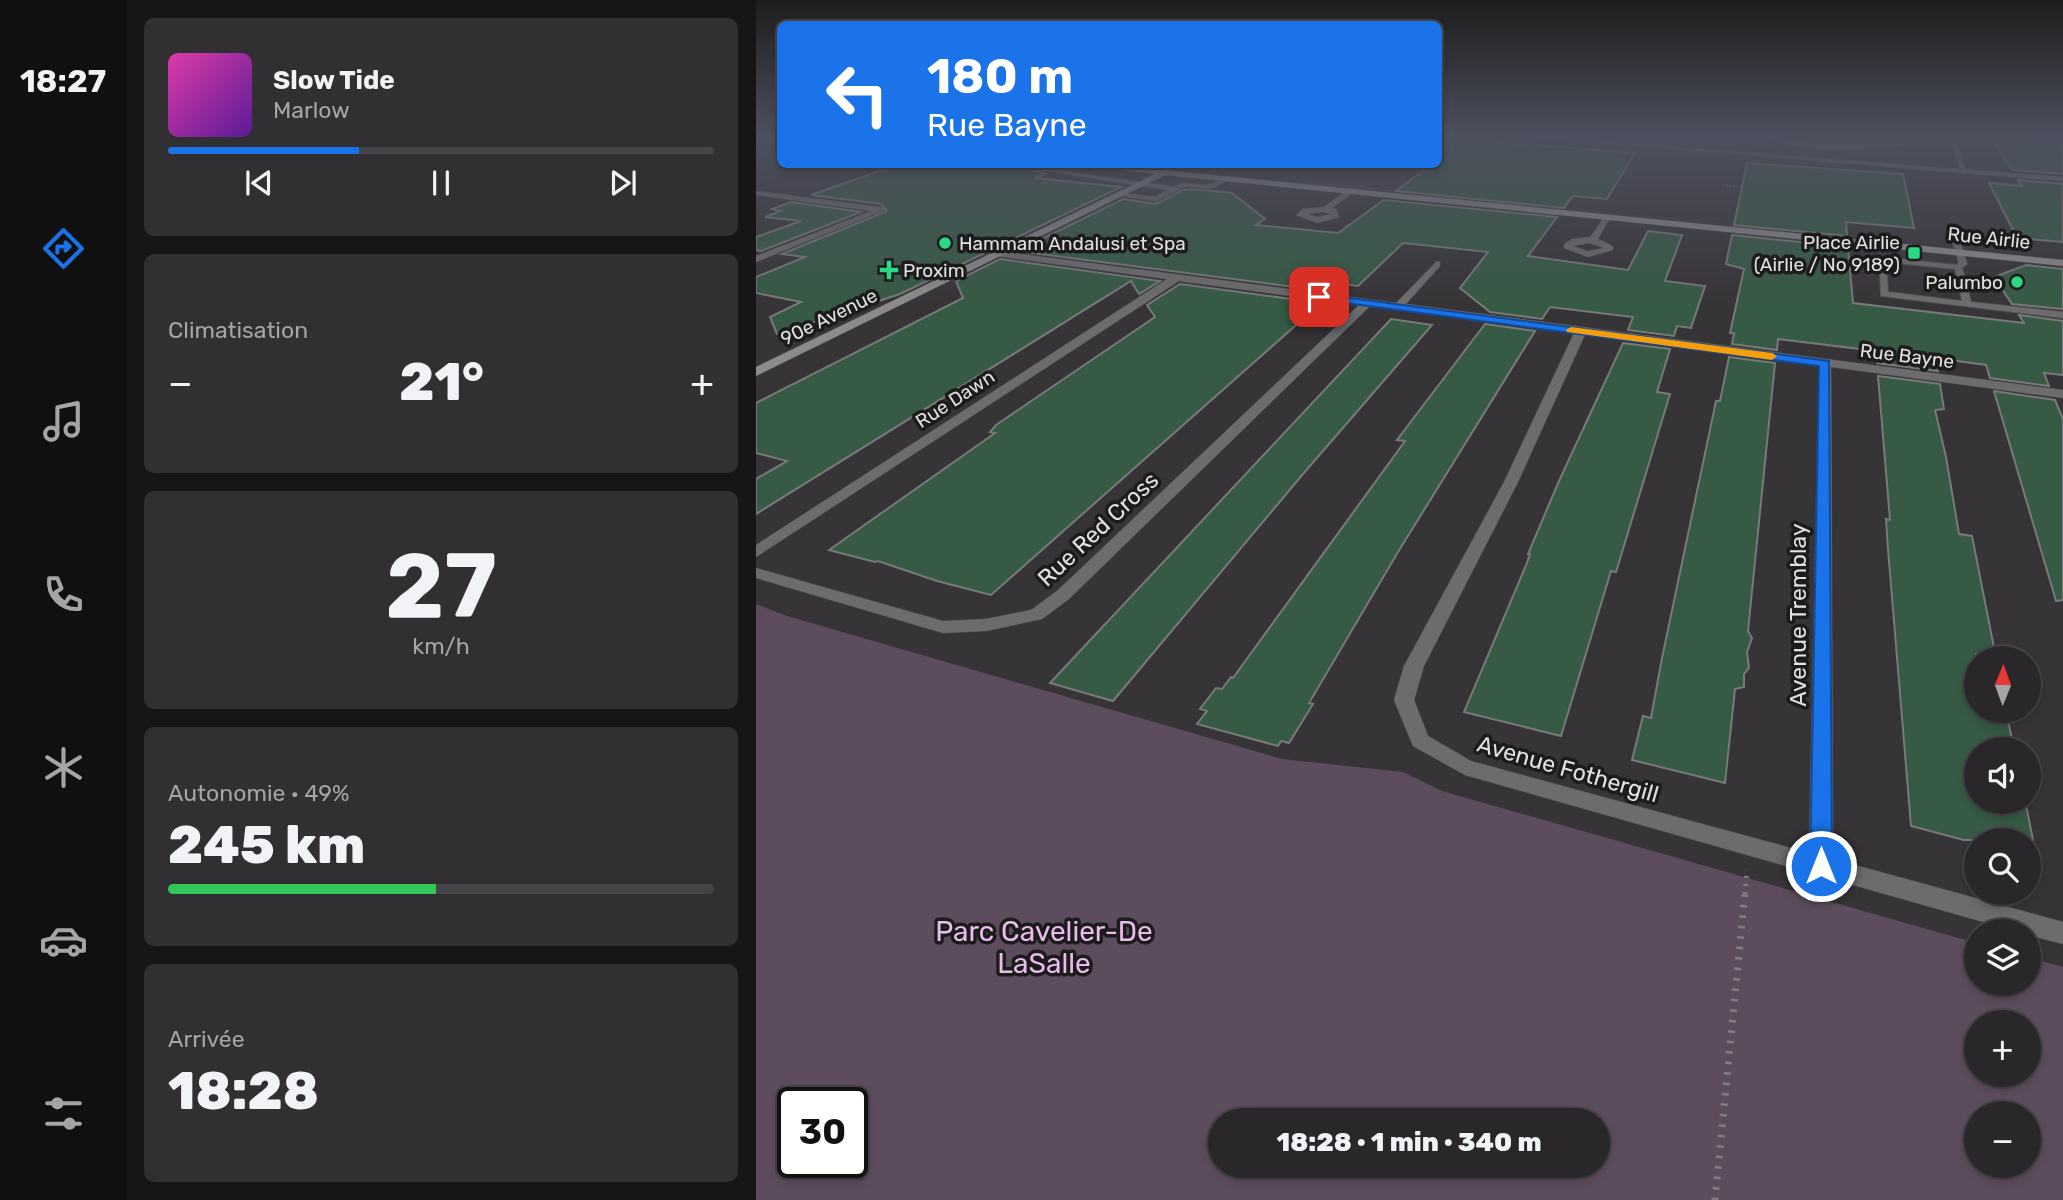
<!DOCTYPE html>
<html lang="fr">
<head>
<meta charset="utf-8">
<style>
	body { margin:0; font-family:Rubik,sans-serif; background:#312f31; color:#f1f3f6; height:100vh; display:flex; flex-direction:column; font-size:26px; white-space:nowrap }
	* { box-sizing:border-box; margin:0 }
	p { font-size:23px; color:#a5a5a8 }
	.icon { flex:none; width:38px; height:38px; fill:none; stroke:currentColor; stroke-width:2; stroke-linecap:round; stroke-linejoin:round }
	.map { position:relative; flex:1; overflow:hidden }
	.drawer { display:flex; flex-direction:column; gap:18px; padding:18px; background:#171517; width:630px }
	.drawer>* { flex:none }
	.hud { position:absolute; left:21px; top:21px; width:665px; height:147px; border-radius:10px; box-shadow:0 4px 10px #0003,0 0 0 2px #454446; background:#1a73e8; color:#fff; overflow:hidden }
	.needle { width:46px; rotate:1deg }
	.buttons { position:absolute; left:1208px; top:646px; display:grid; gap:14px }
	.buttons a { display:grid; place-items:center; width:77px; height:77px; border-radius:50%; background:#292729; box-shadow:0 4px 10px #0003,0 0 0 2px #454446; font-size:35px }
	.speed { position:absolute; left:21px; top:1087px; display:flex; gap:14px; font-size:35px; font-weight:700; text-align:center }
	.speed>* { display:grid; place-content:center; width:91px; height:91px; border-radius:50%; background:#292729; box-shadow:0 4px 10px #0003,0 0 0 2px #454446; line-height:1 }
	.speed .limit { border:4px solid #111; border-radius:10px; background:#fff; color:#111 }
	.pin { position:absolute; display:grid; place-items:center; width:60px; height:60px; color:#fff; margin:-30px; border-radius:14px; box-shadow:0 4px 10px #0006 }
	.me { position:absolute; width:77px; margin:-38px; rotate:0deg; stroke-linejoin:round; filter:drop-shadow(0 0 5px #0008) }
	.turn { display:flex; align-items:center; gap:24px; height:147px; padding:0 35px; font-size:32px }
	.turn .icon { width:91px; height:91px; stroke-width:2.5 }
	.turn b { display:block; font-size:49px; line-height:60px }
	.big { font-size:52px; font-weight:800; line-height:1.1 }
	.drawer .tile { flex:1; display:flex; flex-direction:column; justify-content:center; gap:10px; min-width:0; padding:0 24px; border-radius:10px; background:#312f31 }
	.drawer .dial { align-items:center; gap:0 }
	.dial b { font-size:91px; line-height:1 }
	.song { display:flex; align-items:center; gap:21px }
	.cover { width:84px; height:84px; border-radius:10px; background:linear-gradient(135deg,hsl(320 70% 55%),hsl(270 70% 35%)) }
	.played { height:7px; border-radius:4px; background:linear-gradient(90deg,#1a73e8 35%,#454446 35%) }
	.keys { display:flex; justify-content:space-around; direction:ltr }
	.heat { display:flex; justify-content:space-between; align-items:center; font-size:38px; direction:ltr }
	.charge { height:10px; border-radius:5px; background:linear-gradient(90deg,#34c759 49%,#454446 0) }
	.trip { position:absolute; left:452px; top:1108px; width:402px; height:70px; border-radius:35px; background:#292729; box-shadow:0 4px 10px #0003,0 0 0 2px #454446; font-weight:800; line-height:70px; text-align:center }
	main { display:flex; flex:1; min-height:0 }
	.dock { display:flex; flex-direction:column; width:126px; justify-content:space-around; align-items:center; background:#101010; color:#a5a5a8 }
	.dock .icon { width:49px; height:49px }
	.dock .current { color:#1a73e8 }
	.dock b { font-size:32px; color:#f1f3f6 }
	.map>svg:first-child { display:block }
</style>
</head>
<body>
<main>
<nav class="dock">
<b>18:27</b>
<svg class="icon current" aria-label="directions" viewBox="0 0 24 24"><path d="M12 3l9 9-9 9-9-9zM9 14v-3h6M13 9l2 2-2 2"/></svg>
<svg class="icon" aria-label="music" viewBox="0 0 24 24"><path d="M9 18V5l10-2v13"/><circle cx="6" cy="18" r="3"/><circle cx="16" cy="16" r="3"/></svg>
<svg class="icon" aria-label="phone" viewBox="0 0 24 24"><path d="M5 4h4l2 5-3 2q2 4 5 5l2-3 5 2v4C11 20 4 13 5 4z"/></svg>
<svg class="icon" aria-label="climate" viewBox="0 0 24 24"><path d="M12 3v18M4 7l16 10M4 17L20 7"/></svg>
<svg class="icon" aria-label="car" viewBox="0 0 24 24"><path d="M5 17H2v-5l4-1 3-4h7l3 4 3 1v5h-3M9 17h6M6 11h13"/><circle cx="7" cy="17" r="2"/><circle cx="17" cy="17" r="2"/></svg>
<svg class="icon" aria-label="filters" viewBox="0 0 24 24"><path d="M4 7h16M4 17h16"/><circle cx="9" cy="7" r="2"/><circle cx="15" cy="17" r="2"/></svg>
</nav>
<section class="drawer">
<div class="tile">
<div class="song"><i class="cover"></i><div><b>Slow Tide</b><p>Marlow</p></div></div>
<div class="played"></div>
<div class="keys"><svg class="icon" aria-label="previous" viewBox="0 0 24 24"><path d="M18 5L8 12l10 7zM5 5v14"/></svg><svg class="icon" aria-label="pause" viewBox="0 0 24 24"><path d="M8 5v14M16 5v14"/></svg><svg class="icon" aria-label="next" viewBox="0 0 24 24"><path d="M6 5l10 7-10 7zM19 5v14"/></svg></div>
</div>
<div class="tile"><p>Climatisation</p>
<div class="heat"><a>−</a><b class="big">21°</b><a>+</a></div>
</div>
<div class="tile dial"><b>27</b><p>km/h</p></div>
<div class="tile"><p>Autonomie · 49%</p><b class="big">245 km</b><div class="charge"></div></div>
<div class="tile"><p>Arrivée</p><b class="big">18:28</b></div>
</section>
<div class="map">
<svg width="1307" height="1200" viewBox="0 0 1307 1200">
	<rect width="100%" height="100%" fill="#373437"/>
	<g fill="#5d4c5d" fill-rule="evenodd">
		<path d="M 519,181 L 584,185 L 1176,245 L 584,186 Z"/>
		<path d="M 0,604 L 31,616 L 526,759 L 647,772 L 686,791 L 1220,943 L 1220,984 L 1272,984 L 1272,957 L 1307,967 L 1307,1200 L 0,1200 ZM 1272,1022 L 1272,1074 L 1220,1074 L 1220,1022 ZM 96,1102 L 96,1162 L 37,1162 L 37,1102 ZM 1220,1113 L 1272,1113 L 1272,1166 L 1220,1166 ZM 464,1120 L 842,1120 L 842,1166 L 464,1166 Z"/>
	</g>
	<g fill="#365a44" stroke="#777a78" stroke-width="2">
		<path d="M 682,137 L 789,146 L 879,153 L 851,199 L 817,196 L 808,208 L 640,191 L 676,164 L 682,164 Z"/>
		<path d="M 1234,137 L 1307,142 L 1307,174 L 1256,170 Z"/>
		<path d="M 991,163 L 1147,174 L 1158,228 L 1090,222 L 1091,236 L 978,225 Z"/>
		<path d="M 143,164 L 287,164 L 281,171 L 290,174 L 279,178 L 365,187 L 144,294 L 21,334 L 14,317 L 45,302 L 0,293 L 0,277 L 49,257 L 26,254 L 131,211 L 125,204 L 55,195 Z"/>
		<path d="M 1262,180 L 1307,184 L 1307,242 L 1261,238 L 1233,183 L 1266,186 Z"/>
		<path d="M 436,189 L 476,193 L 509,219 L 500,225 L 582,233 L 628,200 L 801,217 L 772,256 L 872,270 L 892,231 L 926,235 L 909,281 L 949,286 L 935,328 L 921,326 L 918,336 L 872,330 L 877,317 L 794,307 L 786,319 L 734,312 L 704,288 L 732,252 L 647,243 L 602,286 L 586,284 L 577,292 L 261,251 L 367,199 L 400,204 L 427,190 Z"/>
		<path d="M 35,202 L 105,212 L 5,251 L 0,250 L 0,237 L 45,221 L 9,217 L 25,211 L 16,209 Z"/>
		<path d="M 976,235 L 1092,247 L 1097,303 L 1268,323 L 1263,315 L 1307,321 L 1307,375 L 1288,373 L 1293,386 L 1234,378 L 1230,365 L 1179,358 L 1182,371 L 1121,363 L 1120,351 L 1022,339 L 1021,350 L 976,344 L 978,333 L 974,333 L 988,269 L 970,264 Z"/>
		<path d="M 244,259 L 404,281 L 383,294 L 375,281 L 0,514 L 0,479 L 31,461 L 0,453 L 0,403 L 207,298 L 200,281 Z"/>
		<path d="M 1270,265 L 1307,269 L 1307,309 L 1256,304 L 1238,277 Z"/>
		<path d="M 424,284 L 565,303 L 235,595 L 181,581 L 122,561 L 119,562 L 73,550 L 239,433 L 234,432 L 240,425 L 399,317 L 391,305 Z"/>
		<path d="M 635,319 L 676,325 L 547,474 L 357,701 L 294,683 Z"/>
		<path d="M 729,324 L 779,331 L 642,552 L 553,703 L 557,704 L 533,743 L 525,741 L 522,746 L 441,724 L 451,711 L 444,709 L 460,688 L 466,689 L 475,677 L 477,678 L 649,441 L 641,440 Z"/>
		<path d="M 867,343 L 914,349 L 901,392 L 914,394 L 860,572 L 855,571 L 805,736 L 708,712 L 771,563 L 774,554 L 772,554 L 803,481 Z"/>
		<path d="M 973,357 L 1019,363 L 992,631 L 996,638 L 991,652 L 993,668 L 988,674 L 988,687 L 979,689 L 969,783 L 876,760 L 887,716 L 895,718 L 906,658 L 960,401 L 964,401 Z"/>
		<path d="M 1122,376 L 1184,384 L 1188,409 L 1179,410 L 1190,457 L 1203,534 L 1216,536 L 1240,658 L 1220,654 L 1220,710 L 1250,710 L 1258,749 L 1220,749 L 1220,802 L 1256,802 L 1270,805 L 1277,840 L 1208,840 L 1155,826 L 1132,549 L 1130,519 L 1134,520 Z"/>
		<path d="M 1238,391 L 1299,400 L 1307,419 L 1307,600 L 1300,601 Z"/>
	</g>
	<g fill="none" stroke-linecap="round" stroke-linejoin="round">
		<defs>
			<g id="lane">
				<path d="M 867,136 L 872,136 L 865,145 L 861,145 Z"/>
				<path d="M 926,136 L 972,136 L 928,138 Z"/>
				<path d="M 1014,136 L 1020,136 L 1029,140 L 1084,145 L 1145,142 L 1140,136 L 1145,136 L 1151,141 L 1147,146 C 1114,147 1041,155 1014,136 Z"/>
				<path d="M 1193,136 L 1198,136 L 1210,172 L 1205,171 Z"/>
				<path d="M 293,164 L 302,164 L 293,169 L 418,187 C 433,179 441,188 455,184 C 463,182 464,178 472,180 L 454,189 L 430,186 L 400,201 L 359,195 L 362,193 L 399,197 L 412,190 L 283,170 Z"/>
				<path d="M 1200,239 L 1204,241 L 1211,264 L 1206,268 L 1215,302 L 1307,312 L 1307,318 L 1125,296 L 1123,257 L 1201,265 L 1203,263 L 1196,241 ZM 1130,262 L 1199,269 L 1206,301 L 1132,292 Z"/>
			</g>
			<g id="street">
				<path d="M 756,136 L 780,136 L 1307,177 L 1307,181 Z"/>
				<path d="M 591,190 L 598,192 L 576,208 L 580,209 L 583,217 L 562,223 L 540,215 L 547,209 L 568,207 ZM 567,212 L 575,214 L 562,217 L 551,214 Z"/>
				<path d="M 0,191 L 125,207 L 129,210 L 0,262 L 0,256 L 115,211 L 0,195 Z"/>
				<path d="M 850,215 L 854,218 L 842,239 L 857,246 L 857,250 L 832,257 L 808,248 L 808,244 L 816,239 L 834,237 ZM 833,243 L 848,248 L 832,251 L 817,246 Z"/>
				<path d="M 242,251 L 640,303 L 681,261 L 684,262 L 684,266 L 650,304 L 1307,390 L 1307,398 L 1075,367 L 1077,859 L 1307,922 L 1307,944 L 1272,935 L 1272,931 L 1259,931 L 709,775 L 657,746 L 638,700 L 648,666 L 748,482 L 818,333 L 614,306 L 313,599 L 286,619 L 230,631 L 187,633 L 0,578 L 0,568 L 187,621 L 230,619 L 275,610 L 301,591 L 603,305 L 423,281 L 0,557 L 0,545 L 411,279 L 239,256 L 237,254 ZM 829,335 L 1063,366 L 1053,853 L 715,761 L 672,736 L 658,700 L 668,666 L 762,482 Z"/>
			</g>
			<path id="secondary" d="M 316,164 L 346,164 L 1307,260 L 1307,266 L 409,175 L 0,376 L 0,367 L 399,174 Z"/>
		</defs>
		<use href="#lane" stroke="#525052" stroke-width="2"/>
		<use href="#street" stroke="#525052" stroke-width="1"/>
		<use href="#secondary" stroke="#525052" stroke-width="1"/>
		<path stroke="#807e80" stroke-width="2" stroke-dasharray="1 2.5" stroke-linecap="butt" d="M 967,185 L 984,187"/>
		<path stroke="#807e80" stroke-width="5" stroke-dasharray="2 6" stroke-linecap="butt" d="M 989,894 L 991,870"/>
		<path stroke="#807e80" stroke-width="7" stroke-dasharray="2.5 8" stroke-linecap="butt" d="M 959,1200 L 989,892"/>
		<use href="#lane" fill="#6d6c6d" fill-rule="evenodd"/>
		<use href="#street" fill="#6d6c6d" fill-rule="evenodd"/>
		<use href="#secondary" fill="#8c8b8c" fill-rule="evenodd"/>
	</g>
	<linearGradient id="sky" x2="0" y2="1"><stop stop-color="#1e1d1e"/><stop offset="0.45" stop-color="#4d505e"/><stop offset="1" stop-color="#4d505e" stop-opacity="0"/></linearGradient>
	<rect width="1307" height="304" fill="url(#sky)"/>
	<path fill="#1a73e8" stroke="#114b97" stroke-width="2" d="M 563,294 L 1073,361 L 1076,866 L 1073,873 L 1065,875 L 1057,873 L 1054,866 L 1063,366 L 560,299 L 560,295 Z"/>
	<path fill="#f59e0b" d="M 815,327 L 1016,353 L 1021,356 L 1016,360 L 811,332 L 810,330 Z"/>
	<g fill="#2bd884" stroke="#1d1c1d" stroke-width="2.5">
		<circle cx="189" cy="243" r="7"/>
		<rect x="1151" y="246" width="14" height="14" rx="3.5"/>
		<path d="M129.5 259.5h7v7h7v7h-7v7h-7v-7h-7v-7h7z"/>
		<circle cx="1261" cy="282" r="7"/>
	</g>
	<g text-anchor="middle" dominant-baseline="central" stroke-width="7" stroke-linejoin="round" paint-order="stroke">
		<g font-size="19" fill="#e2e1e2" stroke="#1d1c1d">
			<text transform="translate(1233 238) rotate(6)">Rue Airlie</text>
			<text transform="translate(73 317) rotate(-26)">90e Avenue</text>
			<text transform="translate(1151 356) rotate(7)">Rue Bayne</text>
			<text transform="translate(199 399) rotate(-33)">Rue Dawn</text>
		</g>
		<g font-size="19" fill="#e2e1e2" stroke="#1d1c1d" text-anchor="end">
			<text x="1144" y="242">Place Airlie<tspan x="1144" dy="22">(Airlie / No 9189)</tspan></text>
			<text x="203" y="243" text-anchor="start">Hammam Andalusi et Spa</text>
			<text x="147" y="270" text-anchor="start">Proxim</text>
			<text x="1247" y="282">Palumbo</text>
		</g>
		<g font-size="23" fill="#e2e1e2" stroke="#1d1c1d">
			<text transform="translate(342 529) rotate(-43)">Rue Red Cross</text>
			<text transform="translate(1042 615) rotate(-90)">Avenue Tremblay</text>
			<text transform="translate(812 769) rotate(16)">Avenue Fothergill</text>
		</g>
		<g font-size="28" fill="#ebbbed" stroke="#1d1c1d">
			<text x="288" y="931">Parc Cavelier-De<tspan x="288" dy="32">LaSalle</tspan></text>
		</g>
	</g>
</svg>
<div class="buttons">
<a><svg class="needle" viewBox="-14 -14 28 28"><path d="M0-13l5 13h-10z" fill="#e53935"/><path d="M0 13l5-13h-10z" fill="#a5a5a8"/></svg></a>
<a><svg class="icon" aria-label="sound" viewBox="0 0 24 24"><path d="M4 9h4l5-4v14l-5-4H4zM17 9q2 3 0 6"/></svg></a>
<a><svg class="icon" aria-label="search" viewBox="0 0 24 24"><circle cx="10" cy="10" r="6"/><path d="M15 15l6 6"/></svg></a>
<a><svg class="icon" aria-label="layers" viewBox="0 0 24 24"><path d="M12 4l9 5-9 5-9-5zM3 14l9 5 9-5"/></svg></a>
<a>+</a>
<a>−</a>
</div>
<div class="speed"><div class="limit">30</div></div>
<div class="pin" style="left:563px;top:297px;background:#d93025"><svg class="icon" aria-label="arrive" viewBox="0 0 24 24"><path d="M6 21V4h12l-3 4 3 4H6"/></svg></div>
<svg class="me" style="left:1065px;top:866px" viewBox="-20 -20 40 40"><circle r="17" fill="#1a73e8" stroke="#fff" stroke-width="3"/><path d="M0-11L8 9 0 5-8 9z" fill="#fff"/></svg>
<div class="trip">18:28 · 1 min · 340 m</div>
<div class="hud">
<div class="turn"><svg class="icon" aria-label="left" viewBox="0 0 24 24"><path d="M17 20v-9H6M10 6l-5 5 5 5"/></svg><div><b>180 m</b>Rue Bayne</div></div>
</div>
</div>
</main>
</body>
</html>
